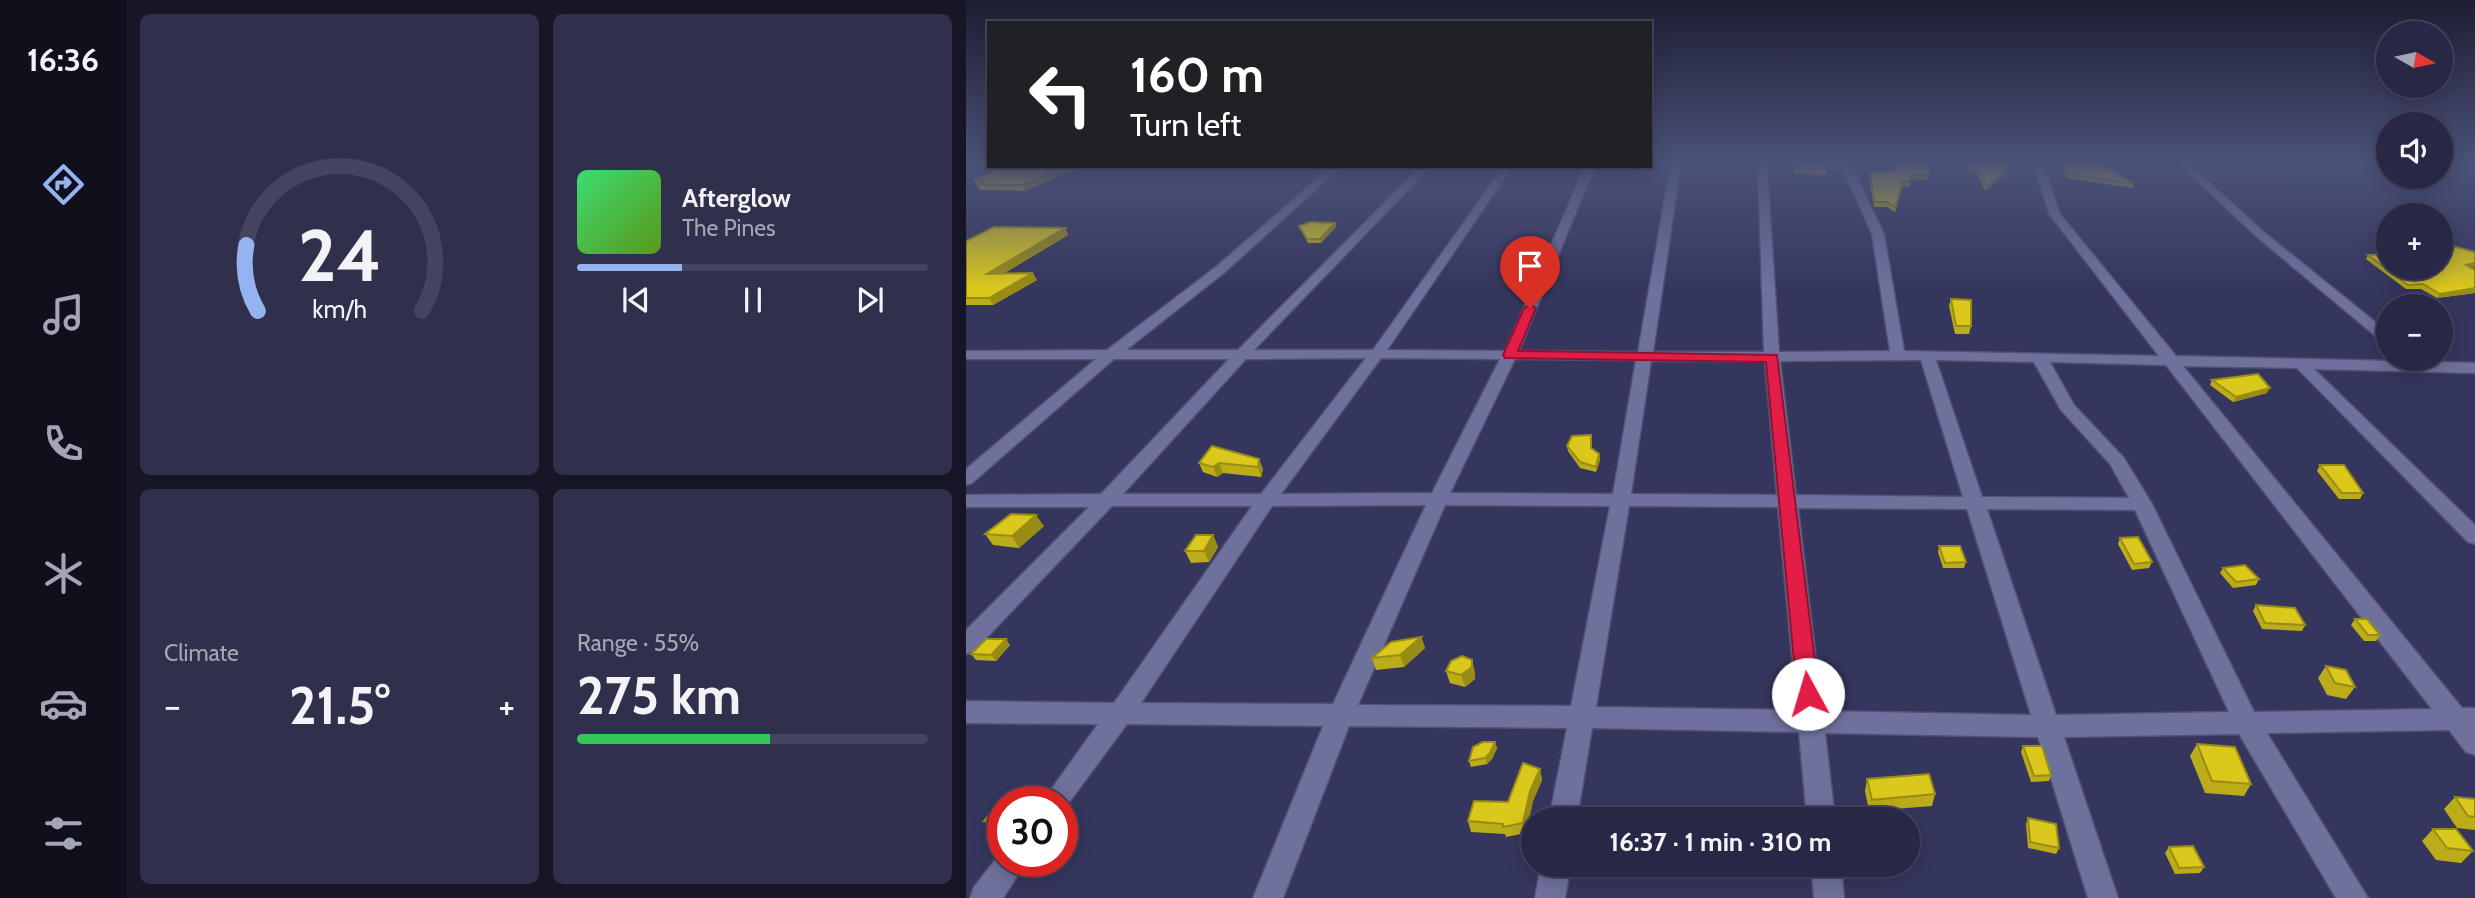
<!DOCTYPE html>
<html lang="en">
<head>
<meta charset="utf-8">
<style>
	body { margin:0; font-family:Cabin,sans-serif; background:#30304d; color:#f1f3f6; height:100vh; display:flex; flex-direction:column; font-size:26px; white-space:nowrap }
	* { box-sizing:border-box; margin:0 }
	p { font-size:23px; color:#a5a6b3 }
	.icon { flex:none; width:38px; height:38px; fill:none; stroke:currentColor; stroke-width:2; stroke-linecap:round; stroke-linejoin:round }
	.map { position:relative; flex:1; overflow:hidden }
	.drawer { display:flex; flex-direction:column; gap:14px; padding:14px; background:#161626; width:840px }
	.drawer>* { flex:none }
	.guide { position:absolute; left:21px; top:21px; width:665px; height:147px; border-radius:0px; box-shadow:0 4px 18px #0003,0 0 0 2px #44445f; background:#202124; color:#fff; overflow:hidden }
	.needle { width:46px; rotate:99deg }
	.fabs { position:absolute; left:1410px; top:21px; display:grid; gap:14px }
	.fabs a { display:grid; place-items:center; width:77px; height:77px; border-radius:50%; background:#282846; box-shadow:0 4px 18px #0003,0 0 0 2px #44445f; font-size:35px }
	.speed { position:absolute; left:21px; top:786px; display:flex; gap:14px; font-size:35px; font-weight:700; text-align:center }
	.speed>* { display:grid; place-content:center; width:91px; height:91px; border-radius:50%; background:#282846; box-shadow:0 4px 18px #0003,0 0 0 2px #44445f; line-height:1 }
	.speed .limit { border:10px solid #d22; background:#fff; color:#111 }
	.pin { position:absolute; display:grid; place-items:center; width:60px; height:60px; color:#fff; margin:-72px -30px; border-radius:50% 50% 50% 0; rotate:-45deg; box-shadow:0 0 7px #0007 }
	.pin .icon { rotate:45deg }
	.me { position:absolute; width:77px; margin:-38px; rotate:354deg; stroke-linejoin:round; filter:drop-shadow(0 0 5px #0008) }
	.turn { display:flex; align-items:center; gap:24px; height:147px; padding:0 28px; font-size:32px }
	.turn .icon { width:91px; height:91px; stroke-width:2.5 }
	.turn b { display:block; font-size:49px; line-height:60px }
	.big { font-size:52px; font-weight:800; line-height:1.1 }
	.drawer .tile { flex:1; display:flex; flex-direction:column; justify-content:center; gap:10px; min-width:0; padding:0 24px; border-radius:10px; background:#30304d }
	.drawer .dial { align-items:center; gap:0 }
	.dial svg { height:182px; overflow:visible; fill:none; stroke:#44445f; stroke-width:7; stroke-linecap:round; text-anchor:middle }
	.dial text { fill:#f1f3f6; stroke:none }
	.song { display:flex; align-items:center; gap:21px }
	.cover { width:84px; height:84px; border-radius:10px; background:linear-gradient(135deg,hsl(140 70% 55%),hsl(90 70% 35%)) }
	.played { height:7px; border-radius:4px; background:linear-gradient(90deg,#95b2f1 30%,#44445f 30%) }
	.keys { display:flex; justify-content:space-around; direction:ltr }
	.heat { display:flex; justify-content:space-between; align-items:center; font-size:38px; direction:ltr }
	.charge { height:10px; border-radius:5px; background:linear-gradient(90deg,#34c759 55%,#44445f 0) }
	.drawer .tiles { flex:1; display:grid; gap:14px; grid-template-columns:repeat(2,1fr) }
	.trip { position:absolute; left:555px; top:807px; width:399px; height:70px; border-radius:35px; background:#282846; box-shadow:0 4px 18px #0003,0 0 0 2px #44445f; font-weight:800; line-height:70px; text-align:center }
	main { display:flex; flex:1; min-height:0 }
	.tabs { display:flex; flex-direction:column; width:126px; justify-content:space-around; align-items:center; background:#10101c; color:#a5a6b3 }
	.tabs .icon { width:49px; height:49px }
	.tabs .on { color:#95b2f1 }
	.tabs b { font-size:32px; color:#f1f3f6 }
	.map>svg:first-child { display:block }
</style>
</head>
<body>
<main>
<nav class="tabs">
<b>16:36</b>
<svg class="icon on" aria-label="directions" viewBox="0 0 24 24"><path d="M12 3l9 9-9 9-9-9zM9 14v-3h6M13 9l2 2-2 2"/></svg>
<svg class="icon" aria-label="music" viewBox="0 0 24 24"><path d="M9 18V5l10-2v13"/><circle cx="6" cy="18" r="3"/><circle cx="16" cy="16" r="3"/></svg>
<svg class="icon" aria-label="phone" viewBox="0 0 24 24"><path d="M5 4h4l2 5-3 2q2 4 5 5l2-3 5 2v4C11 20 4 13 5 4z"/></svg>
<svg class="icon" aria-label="climate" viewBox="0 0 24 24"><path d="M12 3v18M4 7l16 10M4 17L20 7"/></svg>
<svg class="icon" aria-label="car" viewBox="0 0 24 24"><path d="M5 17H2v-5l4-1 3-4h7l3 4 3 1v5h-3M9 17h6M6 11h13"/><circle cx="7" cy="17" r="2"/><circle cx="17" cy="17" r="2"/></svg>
<svg class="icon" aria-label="filters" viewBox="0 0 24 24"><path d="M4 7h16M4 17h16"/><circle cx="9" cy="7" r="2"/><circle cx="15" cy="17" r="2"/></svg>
</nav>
<section class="drawer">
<div class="tiles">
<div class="tile dial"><svg viewBox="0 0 100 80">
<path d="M14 69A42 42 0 1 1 86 69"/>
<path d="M14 69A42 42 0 0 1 9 40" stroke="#95b2f1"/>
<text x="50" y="56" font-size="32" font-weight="700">24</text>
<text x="50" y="72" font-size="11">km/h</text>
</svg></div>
<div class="tile">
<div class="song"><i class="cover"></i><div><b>Afterglow</b><p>The Pines</p></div></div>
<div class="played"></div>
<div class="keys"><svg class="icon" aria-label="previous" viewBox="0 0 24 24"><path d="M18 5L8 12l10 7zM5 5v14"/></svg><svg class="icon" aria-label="pause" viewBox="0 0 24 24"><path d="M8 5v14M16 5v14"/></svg><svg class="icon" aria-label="next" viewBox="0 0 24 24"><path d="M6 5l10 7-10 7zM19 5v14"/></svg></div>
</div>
<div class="tile"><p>Climate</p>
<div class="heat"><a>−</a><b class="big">21.5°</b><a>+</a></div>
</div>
<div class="tile"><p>Range · 55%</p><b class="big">275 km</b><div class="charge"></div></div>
</div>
</section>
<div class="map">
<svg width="1509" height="898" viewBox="0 0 1509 898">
	<rect width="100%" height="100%" fill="#35365d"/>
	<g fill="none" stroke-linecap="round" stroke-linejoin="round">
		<defs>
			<g id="street">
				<path d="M 705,163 L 715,163 L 687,352 L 798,352 L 792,166 L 770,163 L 884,163 L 918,234 L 938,351 L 1193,356 L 1084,215 L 1068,168 L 1072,163 L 1082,163 L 1078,168 L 1094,214 L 1210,356 L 1509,363 L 1509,373 L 1348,369 L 1509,525 L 1509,544 L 1502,542 L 1331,368 L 1217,366 L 1496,708 L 1509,708 L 1509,755 L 1500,752 L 1483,730 L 1301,733 L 1402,898 L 1370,898 L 1273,734 L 1098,737 L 1152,898 L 1122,898 L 1072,737 L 859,733 L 869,819 L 841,819 L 833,732 L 626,728 L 611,819 L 583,819 L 601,728 L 383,726 L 317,898 L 287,898 L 357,726 L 161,724 L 96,812 L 96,802 L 76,802 L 132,724 L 0,723 L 0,701 L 148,703 L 286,506 L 146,506 L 8,651 L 0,654 L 0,630 L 123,507 L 0,507 L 0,495 L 135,494 L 263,359 L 148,359 L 6,483 L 0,485 L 0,469 L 130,359 L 0,359 L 0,351 L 141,350 L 251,266 L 366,166 L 376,166 L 259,272 L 160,350 L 272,350 L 455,166 L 465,166 L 288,350 L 407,350 L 538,166 L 547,166 L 421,350 L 539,351 L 619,166 L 629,166 L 553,351 L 672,352 ZM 801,167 L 877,169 L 906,234 L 924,351 L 813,352 ZM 400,358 L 295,494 L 157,494 L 280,359 ZM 415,358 L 534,359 L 466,493 L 315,494 ZM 549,359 L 670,360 L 647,494 L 484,493 ZM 955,360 L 997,497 L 830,495 L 814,361 ZM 970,360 L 1068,362 L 1095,410 L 1144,464 L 1163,498 L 1016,497 ZM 685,361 L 799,361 L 811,495 L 665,494 ZM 1084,362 L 1200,365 L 1466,709 L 1288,712 L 1186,504 L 1158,458 L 1108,405 ZM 460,505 L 367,704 L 175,703 L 306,506 ZM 479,505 L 644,506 L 605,706 L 392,705 ZM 663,506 L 812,507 L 831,710 L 630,707 ZM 832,508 L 1001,509 L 1065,715 L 856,711 ZM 1021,509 L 1169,510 L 1263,712 L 1090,715 Z"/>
				<path d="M 1212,163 L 1222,163 L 1299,233 L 1423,333 L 1423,344 L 1418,343 L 1291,237 Z"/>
				<path d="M 37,850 L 37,861 L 61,861 L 37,898 L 4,898 L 8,887 Z"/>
				<path d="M 575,864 L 605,864 L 599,898 L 569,898 Z"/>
				<path d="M 845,864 L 875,864 L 878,898 L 848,898 Z"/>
			</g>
		</defs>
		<use href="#street" stroke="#515072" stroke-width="3"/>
		<use href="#street" fill="#6f719d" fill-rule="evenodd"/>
	</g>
	<g fill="#bcac19">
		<path d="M 12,163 L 23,163 L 23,166 L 143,166 L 133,170 L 112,168 L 59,191 L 14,190 L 8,180 L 33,169 L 14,167 Z"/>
		<path d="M 828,163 L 861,168 L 860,175 L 828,174 Z"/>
		<path d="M 965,163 L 961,180 L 945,179 L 944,187 L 937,186 L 929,212 L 921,207 L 908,207 L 903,177 L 904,172 L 930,172 Z"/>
		<path d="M 1002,163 L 1038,163 L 1040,169 L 1040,174 L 1019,191 L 1011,173 L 1004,172 Z"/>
		<path d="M 1094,163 L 1133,163 L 1168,184 L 1167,188 L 1101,178 Z"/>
		<path d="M 378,166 L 418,166 L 415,168 Z"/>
		<path d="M 369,223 L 370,227 L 355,243 L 342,243 L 333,226 Z"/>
		<path d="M 99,228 L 102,235 L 37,274 L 71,280 L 27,305 L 0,305 L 0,241 Z"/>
		<path d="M 1509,252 L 1509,267 L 1506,268 L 1509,270 L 1509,293 L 1471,298 L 1455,289 L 1440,289 L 1400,259 L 1402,255 Z"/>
		<path d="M 985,299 L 1005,326 L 1003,334 L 989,334 L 983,306 Z"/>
		<path d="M 1246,380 L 1301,393 L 1267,402 L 1244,385 Z"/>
		<path d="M 246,446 L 297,469 L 295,477 L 257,473 L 251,477 L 237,472 L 233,463 Z"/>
		<path d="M 601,446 L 626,448 L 633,454 L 634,460 L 630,472 L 614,468 L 602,451 Z"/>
		<path d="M 1354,465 L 1397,493 L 1394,499 L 1373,499 L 1351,471 Z"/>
		<path d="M 78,526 L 53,548 L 27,545 L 19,534 Z"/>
		<path d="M 247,535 L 252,547 L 243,562 L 225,563 L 219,551 Z"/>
		<path d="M 1154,538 L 1186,562 L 1183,568 L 1166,570 L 1152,544 Z"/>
		<path d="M 973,546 L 1000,562 L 998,568 L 977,568 L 972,552 Z"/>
		<path d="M 1257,568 L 1293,579 L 1290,585 L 1267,588 L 1254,573 Z"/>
		<path d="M 1290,605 L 1339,625 L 1336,631 L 1296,629 L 1287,611 Z"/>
		<path d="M 1389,619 L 1414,635 L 1410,641 L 1398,641 L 1385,625 Z"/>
		<path d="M 455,637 L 459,648 L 438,667 L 410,670 L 406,658 Z"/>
		<path d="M 44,645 L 30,661 L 10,660 L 5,654 Z"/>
		<path d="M 1360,666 L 1389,687 L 1380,699 L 1361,695 L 1352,678 Z"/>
		<path d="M 480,671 L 509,672 L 509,679 L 499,687 L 484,683 Z"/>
		<path d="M 529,742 L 531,748 L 526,759 L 521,764 L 505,767 L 503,761 Z"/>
		<path d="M 1231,744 L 1285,784 L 1278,796 L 1239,793 L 1224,756 Z"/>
		<path d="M 1057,746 L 1085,775 L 1083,781 L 1065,782 L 1055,752 Z"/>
		<path d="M 574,769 L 576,780 L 567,801 L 560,833 L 540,837 L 539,834 L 505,832 L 502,821 L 542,802 Z"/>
		<path d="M 901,779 L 969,794 L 966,806 L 903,811 L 899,791 Z"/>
		<path d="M 43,792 L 61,794 L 68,802 L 37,802 L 37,831 L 29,833 L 18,821 Z"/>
		<path d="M 1489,797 L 1509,799 L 1509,830 L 1491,828 L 1478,809 Z"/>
		<path d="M 1062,818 L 1093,848 L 1090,854 L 1062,848 L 1060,824 Z"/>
		<path d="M 1467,829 L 1507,851 L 1495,863 L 1470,860 L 1456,841 Z"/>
		<path d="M 1203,847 L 1238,867 L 1234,873 L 1209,874 L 1199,853 Z"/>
	</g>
	<g fill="#998c14">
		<path d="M 100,166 L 111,166 L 112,168 L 59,191 L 56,185 Z"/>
		<path d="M 132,166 L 143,166 L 133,170 Z"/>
		<path d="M 1040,169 L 1040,174 L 1019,191 L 1020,186 Z"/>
		<path d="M 369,223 L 370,227 L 355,243 L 354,239 Z"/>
		<path d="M 99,228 L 102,235 L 25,281 L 21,274 Z"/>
		<path d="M 1509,263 L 1509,267 L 1498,270 L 1500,265 Z"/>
		<path d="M 67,273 L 71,280 L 27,305 L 23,298 Z"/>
		<path d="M 1509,288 L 1509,293 L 1471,298 L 1474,294 Z"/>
		<path d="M 1304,388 L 1301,393 L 1267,402 L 1270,397 Z"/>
		<path d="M 633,454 L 634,460 L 630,472 L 630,467 Z"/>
		<path d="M 293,459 L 297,469 L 295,477 L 292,467 Z"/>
		<path d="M 253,463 L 257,473 L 251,477 L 247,467 Z"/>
		<path d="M 70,515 L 78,526 L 53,548 L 46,536 Z"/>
		<path d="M 247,535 L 252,547 L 243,562 L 238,551 Z"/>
		<path d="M 455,637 L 459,648 L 438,667 L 434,655 Z"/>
		<path d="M 40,639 L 44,645 L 30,661 L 25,655 Z"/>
		<path d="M 506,660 L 509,672 L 509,679 L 499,687 L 495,675 Z"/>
		<path d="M 529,742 L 531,748 L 526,759 L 521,764 L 519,758 Z"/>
		<path d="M 574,769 L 576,780 L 567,801 L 560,833 L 557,823 L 564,791 Z"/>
		<path d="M 61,794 L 68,802 L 55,802 Z"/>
	</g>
	<g fill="#dbc81d" stroke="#998c14" stroke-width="2">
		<path d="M 828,163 L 860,164 L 861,168 L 828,167 Z"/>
		<path d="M 931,163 L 965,163 L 962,175 L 945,175 L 944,182 L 937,181 L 929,207 L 921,202 L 908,202 L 904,172 L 930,172 Z"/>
		<path d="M 1004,163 L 1038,163 L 1040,169 L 1020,186 L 1012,169 L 1005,167 Z"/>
		<path d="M 1096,163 L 1133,163 L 1168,184 L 1101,174 Z"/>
		<path d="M 39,166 L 100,166 L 56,185 L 11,184 L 21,180 L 8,180 Z"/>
		<path d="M 344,222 L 369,223 L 354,239 L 341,239 L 333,226 Z"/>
		<path d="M 28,227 L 99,228 L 21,274 L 67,273 L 23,298 L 0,298 L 0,241 Z"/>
		<path d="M 1475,243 L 1509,252 L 1509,263 L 1500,265 L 1509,270 L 1509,288 L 1474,294 L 1457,284 L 1442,285 L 1402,255 L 1423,254 L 1423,268 L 1475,268 Z"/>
		<path d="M 985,299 L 1005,300 L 1005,326 L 990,326 Z"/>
		<path d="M 1292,374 L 1304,388 L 1270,397 L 1246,380 Z"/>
		<path d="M 625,435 L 625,448 L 633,454 L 630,467 L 614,462 L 601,446 L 606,436 Z"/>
		<path d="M 246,446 L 293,459 L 292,467 L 253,463 L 247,467 L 233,463 Z"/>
		<path d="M 1354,465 L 1378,465 L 1397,493 L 1376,493 Z"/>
		<path d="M 45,514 L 70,515 L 46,536 L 19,534 Z"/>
		<path d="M 230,535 L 247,535 L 238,551 L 219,551 Z"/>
		<path d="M 1172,537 L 1186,562 L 1168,564 L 1154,538 Z"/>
		<path d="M 973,546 L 994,546 L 1000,562 L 979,563 Z"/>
		<path d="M 1279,565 L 1293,579 L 1270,582 L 1257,568 Z"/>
		<path d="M 1290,605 L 1329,608 L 1339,625 L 1299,623 Z"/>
		<path d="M 1389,619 L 1401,619 L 1414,635 L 1402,635 Z"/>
		<path d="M 455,637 L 434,655 L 406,658 L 425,642 Z"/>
		<path d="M 20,639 L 40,639 L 25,655 L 5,654 Z"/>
		<path d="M 496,656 L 506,660 L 506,667 L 495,675 L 480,671 L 485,661 Z"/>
		<path d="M 1360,666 L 1380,670 L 1389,687 L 1369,683 Z"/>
		<path d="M 517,742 L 529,742 L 524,753 L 519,758 L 503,761 L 507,747 Z"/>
		<path d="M 1231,744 L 1269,747 L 1285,784 L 1246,781 Z"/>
		<path d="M 1057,746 L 1076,746 L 1085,775 L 1068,776 Z"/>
		<path d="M 557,763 L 574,769 L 564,791 L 557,823 L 537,827 L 537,824 L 502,821 L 508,801 L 542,802 Z"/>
		<path d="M 963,774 L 969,794 L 906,800 L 901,779 Z"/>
		<path d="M 43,792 L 61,794 L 55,802 L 37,802 L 37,818 L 18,821 Z"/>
		<path d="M 1489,797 L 1509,799 L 1509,817 L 1502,816 Z"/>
		<path d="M 1062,818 L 1090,824 L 1093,848 L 1064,842 Z"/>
		<path d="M 1467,829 L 1490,829 L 1507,851 L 1481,848 Z"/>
		<path d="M 1227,846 L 1238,867 L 1213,868 L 1203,847 Z"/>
	</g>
	<linearGradient id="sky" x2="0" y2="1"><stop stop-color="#1d1e33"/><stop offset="0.56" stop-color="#4b5278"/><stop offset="1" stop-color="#4b5278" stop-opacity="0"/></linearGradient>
	<rect width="1509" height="289" fill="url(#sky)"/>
	<path fill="#e11d48" stroke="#92132f" stroke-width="2" d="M 564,304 L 570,308 L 552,351 L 811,355 L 853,694 L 850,700 L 842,703 L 834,700 L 831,694 L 800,362 L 539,358 L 537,355 L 558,308 Z"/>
</svg>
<div class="fabs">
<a><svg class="needle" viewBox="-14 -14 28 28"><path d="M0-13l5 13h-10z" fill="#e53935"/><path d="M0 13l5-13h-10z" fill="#a5a6b3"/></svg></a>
<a><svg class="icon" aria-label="sound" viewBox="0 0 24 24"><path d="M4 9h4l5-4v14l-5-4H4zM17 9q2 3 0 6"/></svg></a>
<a>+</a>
<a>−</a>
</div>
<div class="speed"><div class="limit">30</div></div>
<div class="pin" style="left:564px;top:308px;background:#d93025"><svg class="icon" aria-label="arrive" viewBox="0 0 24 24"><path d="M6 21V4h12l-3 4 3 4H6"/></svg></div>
<svg class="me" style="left:842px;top:694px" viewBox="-20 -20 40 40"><circle r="19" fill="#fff"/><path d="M0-13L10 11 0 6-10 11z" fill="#e11d48"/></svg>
<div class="trip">16:37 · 1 min · 310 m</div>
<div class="guide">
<div class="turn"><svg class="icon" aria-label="left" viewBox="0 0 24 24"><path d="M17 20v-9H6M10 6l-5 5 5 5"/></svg><div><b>160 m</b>Turn left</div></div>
</div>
</div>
</main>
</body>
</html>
